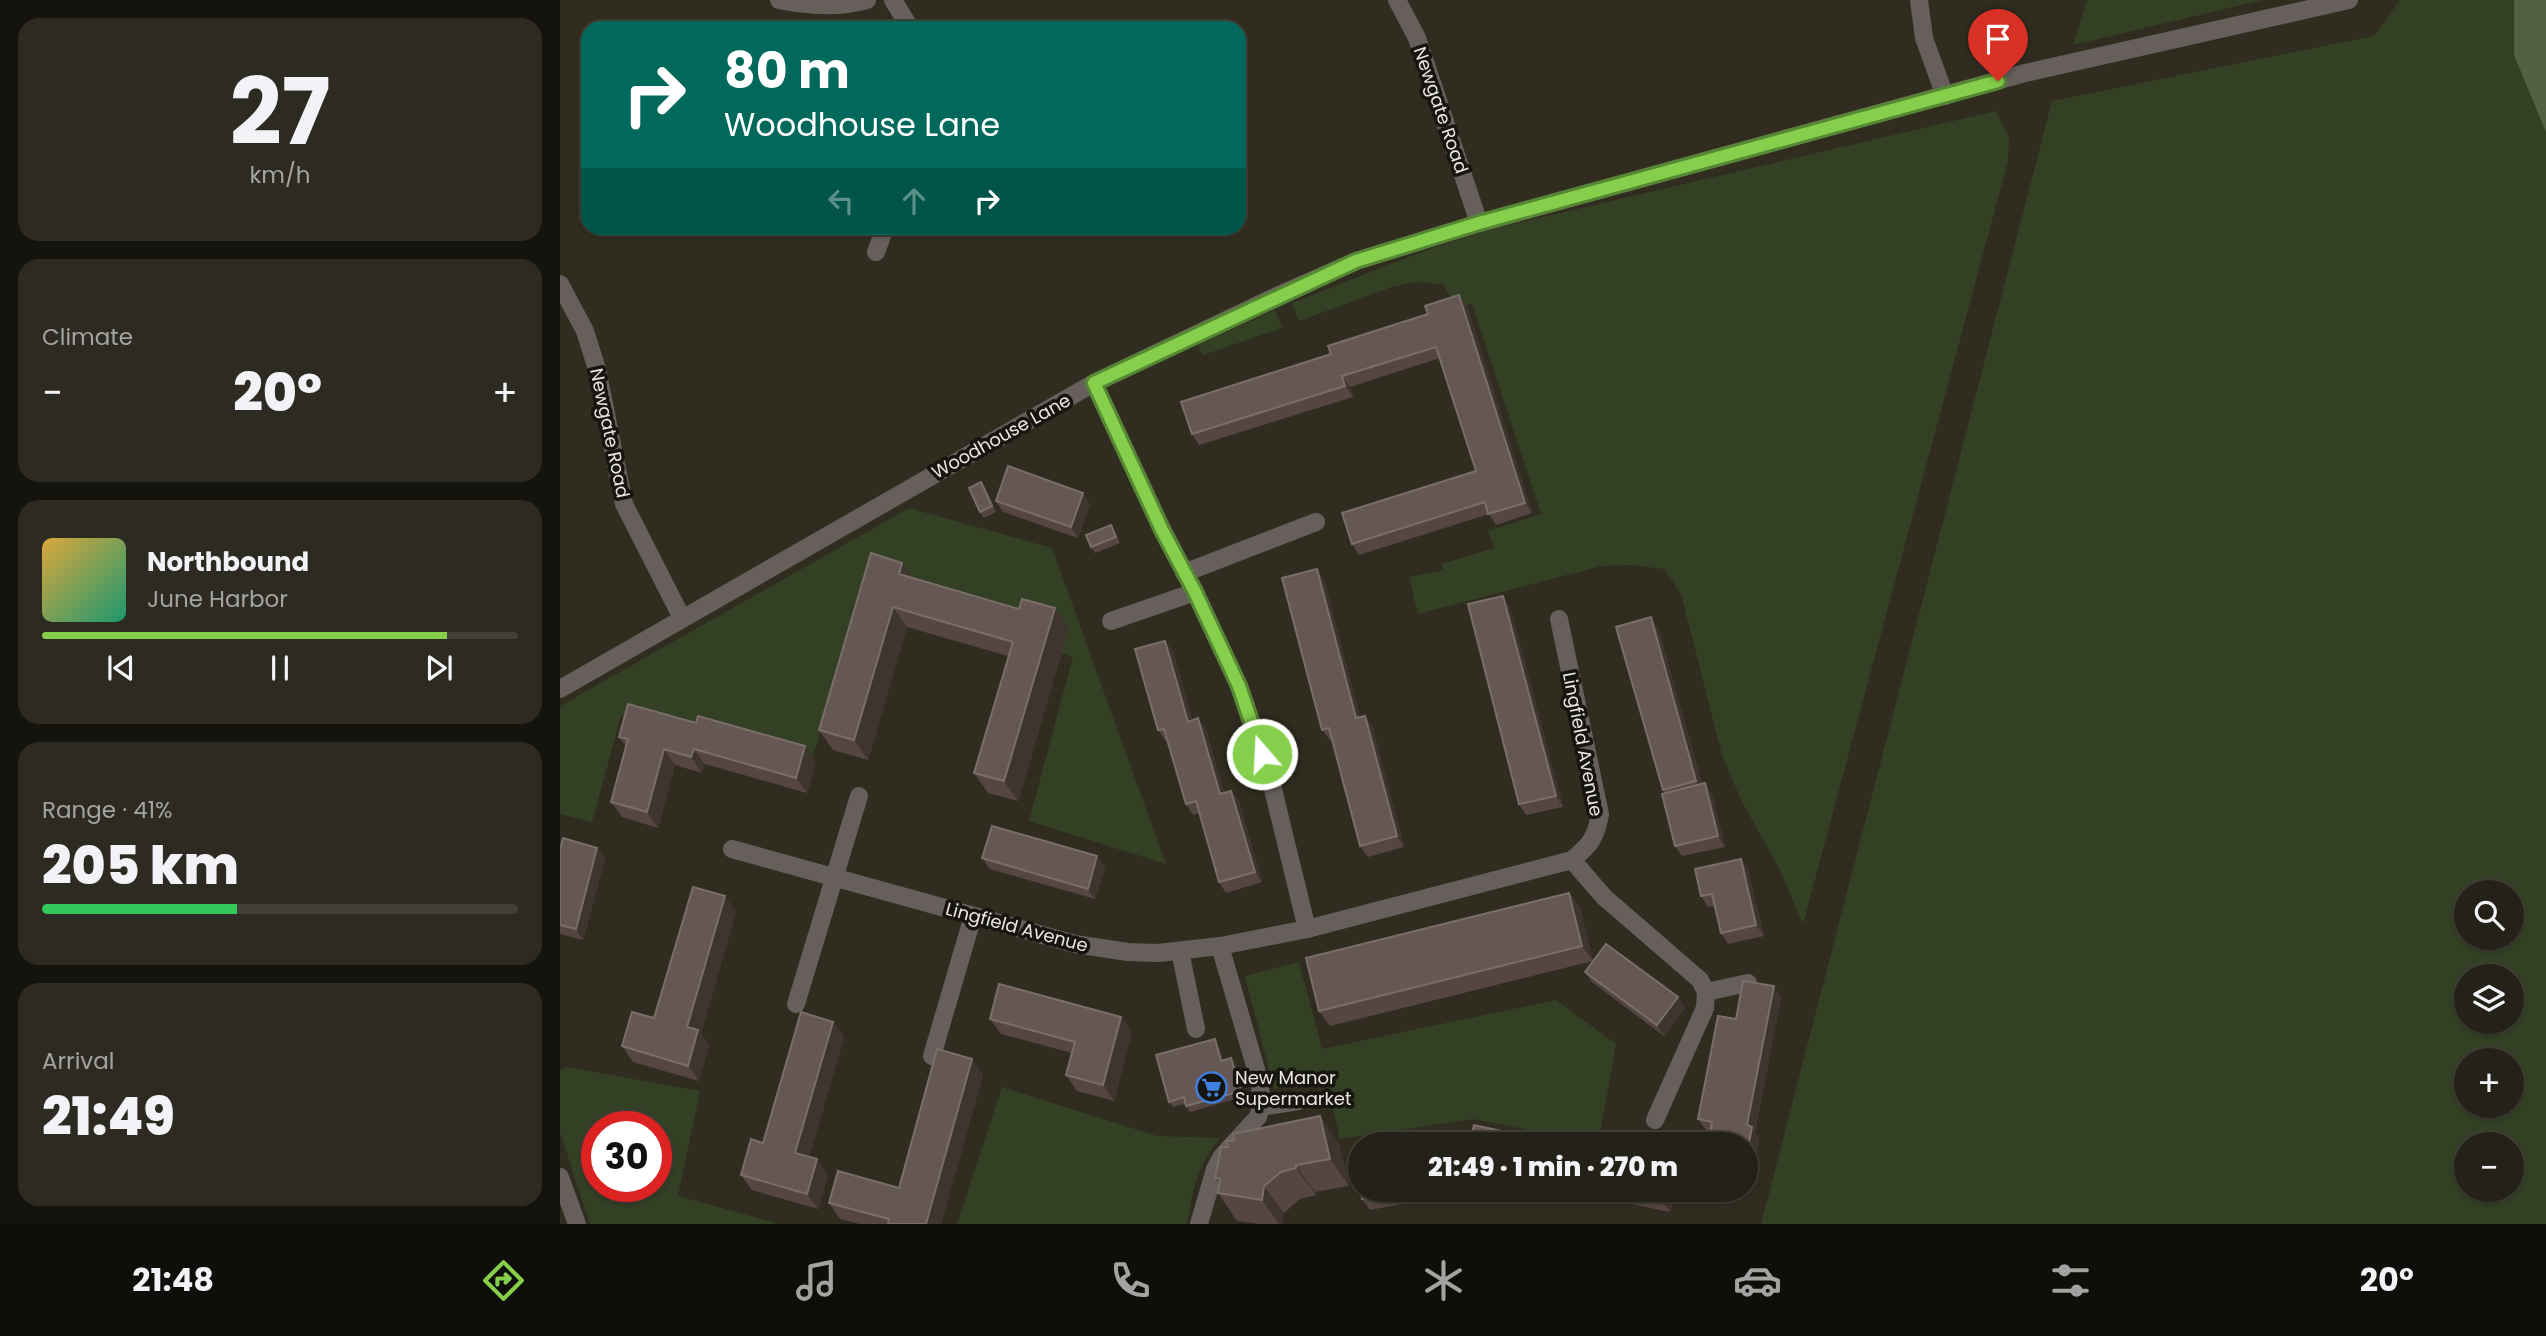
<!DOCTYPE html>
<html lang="en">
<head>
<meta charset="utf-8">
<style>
	body { margin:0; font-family:Poppins,sans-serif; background:#2c2a21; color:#f1f3f6; height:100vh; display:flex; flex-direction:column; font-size:26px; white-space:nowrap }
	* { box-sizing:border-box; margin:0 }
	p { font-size:23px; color:#a3a4a2 }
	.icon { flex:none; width:38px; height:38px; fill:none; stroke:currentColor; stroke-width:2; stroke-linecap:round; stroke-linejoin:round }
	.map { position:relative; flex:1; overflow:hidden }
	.panel { display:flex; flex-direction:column; gap:18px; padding:18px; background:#14130d; width:560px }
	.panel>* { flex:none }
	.banner { position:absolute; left:21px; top:21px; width:665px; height:214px; border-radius:21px; box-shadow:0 2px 5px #0004,0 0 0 2px #413f37; background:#00695c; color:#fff; overflow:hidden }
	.controls { position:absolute; left:1894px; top:880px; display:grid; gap:14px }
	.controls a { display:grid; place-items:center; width:70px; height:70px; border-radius:50%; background:#242218; box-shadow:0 2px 5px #0004,0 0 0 2px #413f37; font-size:35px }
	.speed { position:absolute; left:21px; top:1111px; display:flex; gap:14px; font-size:35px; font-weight:700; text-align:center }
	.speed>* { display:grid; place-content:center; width:91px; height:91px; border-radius:50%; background:#242218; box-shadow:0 2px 5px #0004,0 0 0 2px #413f37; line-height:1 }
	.speed .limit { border:10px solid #d22; background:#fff; color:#111 }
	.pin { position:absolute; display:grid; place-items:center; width:60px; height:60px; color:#fff; margin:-72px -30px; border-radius:50% 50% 50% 0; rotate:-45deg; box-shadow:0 0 7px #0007 }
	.pin .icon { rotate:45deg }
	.me { position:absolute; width:77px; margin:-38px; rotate:341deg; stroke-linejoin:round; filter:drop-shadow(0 0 5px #0008) }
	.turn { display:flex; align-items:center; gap:24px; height:147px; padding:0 28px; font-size:32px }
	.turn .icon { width:91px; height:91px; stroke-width:2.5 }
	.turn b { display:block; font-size:49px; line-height:60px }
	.lanes { display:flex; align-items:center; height:66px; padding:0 28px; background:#0003; justify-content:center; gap:35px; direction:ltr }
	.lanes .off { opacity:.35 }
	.big { font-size:52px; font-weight:800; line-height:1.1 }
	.panel .tile { flex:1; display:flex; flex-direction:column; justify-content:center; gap:10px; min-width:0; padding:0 24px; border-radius:21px; background:#2c2a21 }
	.panel .dial { align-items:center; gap:0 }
	.dial b { font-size:91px; line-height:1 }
	.song { display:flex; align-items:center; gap:21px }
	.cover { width:84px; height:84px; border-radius:10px; background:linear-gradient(135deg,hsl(40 70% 55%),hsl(160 70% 35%)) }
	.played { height:7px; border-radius:4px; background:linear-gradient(90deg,#85cf4d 85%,#413f37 85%) }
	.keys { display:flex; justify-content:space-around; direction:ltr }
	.heat { display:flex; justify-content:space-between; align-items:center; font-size:38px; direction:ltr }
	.charge { height:10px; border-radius:5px; background:linear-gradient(90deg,#34c759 41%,#413f37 0) }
	.trip { position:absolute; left:788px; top:1132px; width:410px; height:70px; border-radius:35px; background:#242218; box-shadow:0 2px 5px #0004,0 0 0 2px #413f37; font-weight:800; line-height:70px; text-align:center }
	.menu { display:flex; height:112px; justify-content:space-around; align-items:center; background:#0e0e0a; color:#a3a4a2 }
	.menu .icon { width:49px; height:49px }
	.menu .active { color:#85cf4d }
	.menu b { font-size:32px; color:#f1f3f6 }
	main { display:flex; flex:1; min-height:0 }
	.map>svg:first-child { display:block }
</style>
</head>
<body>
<main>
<section class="panel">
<div class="tile dial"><b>27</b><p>km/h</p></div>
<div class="tile"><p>Climate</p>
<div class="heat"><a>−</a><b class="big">20°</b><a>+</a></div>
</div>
<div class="tile">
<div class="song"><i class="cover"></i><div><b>Northbound</b><p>June Harbor</p></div></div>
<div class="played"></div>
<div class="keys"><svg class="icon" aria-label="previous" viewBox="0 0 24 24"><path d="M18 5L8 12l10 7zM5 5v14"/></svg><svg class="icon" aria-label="pause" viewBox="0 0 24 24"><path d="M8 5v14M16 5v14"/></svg><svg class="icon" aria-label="next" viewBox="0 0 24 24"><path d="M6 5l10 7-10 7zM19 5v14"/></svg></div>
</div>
<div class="tile"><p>Range · 41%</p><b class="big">205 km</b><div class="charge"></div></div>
<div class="tile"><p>Arrival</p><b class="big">21:49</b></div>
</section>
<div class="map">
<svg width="1986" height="1224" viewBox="0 0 1986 1224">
	<rect width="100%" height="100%" fill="#302d20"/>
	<g fill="#334024" fill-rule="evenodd">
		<path d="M 1527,0 L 1703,0 L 1513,45 Z"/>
		<path d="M 1840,0 L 1986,0 L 1986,1224 L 1201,1224 L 1492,101 L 1814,36 ZM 1906,892 L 1951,892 L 1951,938 L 1906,938 ZM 1906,976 L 1951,976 L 1951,1022 L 1906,1022 ZM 1906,1060 L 1951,1060 L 1951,1106 L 1906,1106 ZM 1906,1144 L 1951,1144 L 1951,1190 L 1906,1190 Z"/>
		<path d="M 1436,111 L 1449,137 L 1448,161 L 1243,924 L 1220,870 L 1181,800 L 1162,755 L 1121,594 L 1104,569 L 1071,565 L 1041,566 L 858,614 L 849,577 L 883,570 L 882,564 L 934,548 L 928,531 L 981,514 L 912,304 L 899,308 L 882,284 L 855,282 L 832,287 L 739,321 L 732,303 L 854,255 L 923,231 Z"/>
		<path d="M 715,310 L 722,328 L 643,355 L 638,345 Z"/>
		<path d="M 349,508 L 492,548 L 606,864 L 469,821 L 513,657 L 304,594 L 252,759 L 61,716 L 32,822 L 0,814 L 0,706 Z"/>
		<path d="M 739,962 L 762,1049 L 996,1000 L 1056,1044 L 1038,1144 L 913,1119 L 780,1139 L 766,1079 L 714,1089 L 685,976 Z"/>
		<path d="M 7,1067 L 140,1091 L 118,1196 L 219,1224 L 30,1224 L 0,1132 L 0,1071 ZM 37,1127 L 96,1127 L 96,1186 L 37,1186 Z"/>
		<path d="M 442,1087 L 597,1136 L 660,1138 C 636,1170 634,1186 627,1224 L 397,1224 Z"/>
	</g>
	<path fill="#526240" d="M 1954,0 L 1986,0 L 1986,132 L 1954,55 Z"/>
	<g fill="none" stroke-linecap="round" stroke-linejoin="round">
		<g stroke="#665f5c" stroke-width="18">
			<path d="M 219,0 C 248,6 278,8 307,0"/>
			<path d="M 333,0 L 350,28"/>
			<path d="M 837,0 L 857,38 L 919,223"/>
			<path d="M 1359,0 L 1364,38 L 1385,96"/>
			<path d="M 316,252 L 325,228"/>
			<path d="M 0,284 L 25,331 L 37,369 L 64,504 L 122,618"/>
			<path d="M 534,383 L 602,529 L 635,592 L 679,686 L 710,777 L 747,929"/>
			<path d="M 624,573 L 756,522"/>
			<path d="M 551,621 L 635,592"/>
			<path d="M 0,689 L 534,383 L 719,295 L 796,261 L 919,223 L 1465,73 L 1789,0"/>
			<path d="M 172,849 L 515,944 L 568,952 L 598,953 L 660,946 L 747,929 L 1012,860 C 1030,845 1036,838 1040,814 L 999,619"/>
			<path d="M 1012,860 L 1044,897 L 1140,980 L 1146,992 L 1145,1008 L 1095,1120"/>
			<path d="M 620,951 L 636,1029"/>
			<path d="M 1146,992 L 1188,983"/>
			<path d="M 236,1004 L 299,796"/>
			<path d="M 372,1056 L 413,916"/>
			<path d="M 701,1107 L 738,1101"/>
			<path d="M 0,1177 L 17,1224"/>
			<path d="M 639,1224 L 655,1169 L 662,1156 L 698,1117 L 701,1107 L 700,1083 L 660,946"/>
		</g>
	</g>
	<g fill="#554643">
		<path d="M 907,306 L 972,513 L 936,525 L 929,514 L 799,555 L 792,544 L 916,471 L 880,358 L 790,387 L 793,397 L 639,445 L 632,434 L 771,354 Z"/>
		<path d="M 425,487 L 436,512 L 424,518 L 420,512 Z"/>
		<path d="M 436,501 L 530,504 L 518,538 L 443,512 Z"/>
		<path d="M 554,530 L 560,543 L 535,553 L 531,547 Z"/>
		<path d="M 342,563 L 353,579 L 509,628 L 458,801 L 428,793 L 414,773 L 448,656 L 347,627 L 308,760 L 273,750 L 259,730 Z"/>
		<path d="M 764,580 L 800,717 L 805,716 L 812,726 L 844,847 L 808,857 L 800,846 L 772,740 L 770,740 L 762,730 Z"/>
		<path d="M 950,607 L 1003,807 L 966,815 L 959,804 Z"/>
		<path d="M 1098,628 L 1142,784 L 1152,794 L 1165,847 L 1122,856 L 1115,846 L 1105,793 L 1103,790 Z"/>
		<path d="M 613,651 L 632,720 L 646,729 L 664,793 L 671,791 L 679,802 L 702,882 L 666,893 L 659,882 L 639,813 L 633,815 L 626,804 L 607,740 L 606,741 L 598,730 Z"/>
		<path d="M 59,737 L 256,762 L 247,793 L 145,764 L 142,773 L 115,765 L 98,828 L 62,817 L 51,802 L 66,747 Z"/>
		<path d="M 0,850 L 45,858 L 23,940 L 0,934 Z"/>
		<path d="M 537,856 L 545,867 L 535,899 L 430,869 L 422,858 Z"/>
		<path d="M 1188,870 L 1204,936 L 1168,944 L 1161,933 L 1155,906 L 1148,907 L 1141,896 Z"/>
		<path d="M 1009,893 L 1020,908 L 1033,961 L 770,1026 L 759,1011 Z"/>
		<path d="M 176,912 L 141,1033 L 149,1046 L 139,1081 L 73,1062 L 62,1046 L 94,1018 Z"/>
		<path d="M 1025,972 L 1118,997 L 1125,1008 L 1104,1036 L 1032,982 Z"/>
		<path d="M 1221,997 L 1195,1132 L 1199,1138 L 1191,1182 L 1185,1181 L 1185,1144 L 1146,1130 L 1138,1119 L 1176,1019 Z"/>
		<path d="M 561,1017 L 572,1032 L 554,1101 L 517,1091 L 506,1075 L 512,1053 L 441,1034 L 430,1019 Z"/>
		<path d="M 273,1022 L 284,1037 L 249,1157 L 268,1175 L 258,1209 L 192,1190 L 181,1175 L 203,1143 Z"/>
		<path d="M 658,1045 L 663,1060 L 671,1058 L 675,1063 L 685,1096 L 630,1112 L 625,1104 L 613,1107 L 609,1102 Z"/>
		<path d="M 423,1075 L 381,1224 L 300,1224 L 280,1219 L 269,1203 L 339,1188 Z"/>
		<path d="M 779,1144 L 789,1186 L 755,1192 L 756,1195 L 740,1199 L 724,1213 L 722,1224 L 700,1224 L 677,1221 L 658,1193 L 659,1184 L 655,1178 L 668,1147 Z"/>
		<path d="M 801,1190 L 873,1190 L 874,1198 L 810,1210 L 802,1199 Z"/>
		<path d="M 1004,1190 L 1116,1190 L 1110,1212 Z"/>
	</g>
	<g fill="#40352e">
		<path d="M 899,295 L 907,306 L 972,513 L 965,503 Z"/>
		<path d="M 782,376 L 790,387 L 793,397 L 785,386 Z"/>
		<path d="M 421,482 L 425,487 L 436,512 L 432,506 Z"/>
		<path d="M 523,493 L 530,504 L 518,538 L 511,527 Z"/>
		<path d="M 342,563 L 356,583 L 339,574 Z"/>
		<path d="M 757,569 L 764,580 L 803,728 L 796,718 Z"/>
		<path d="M 943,596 L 950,607 L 1003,807 L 996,796 Z"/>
		<path d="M 333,607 L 347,627 L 308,760 L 294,740 Z"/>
		<path d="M 495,608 L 509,628 L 458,801 L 444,781 Z"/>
		<path d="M 1091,617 L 1098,628 L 1144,792 L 1136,781 Z"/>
		<path d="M 605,641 L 613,651 L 636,732 L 628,722 Z"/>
		<path d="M 805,716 L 812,726 L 844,847 L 837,836 Z"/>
		<path d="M 638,718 L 646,729 L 668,805 L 660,794 Z"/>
		<path d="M 245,746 L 256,762 L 247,793 L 236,778 Z"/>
		<path d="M 104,749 L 115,765 L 98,828 L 87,812 Z"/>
		<path d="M 134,749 L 145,764 L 142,773 L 131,757 Z"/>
		<path d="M 1145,783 L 1152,794 L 1165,847 L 1158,836 Z"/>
		<path d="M 671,791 L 679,802 L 702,882 L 695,872 Z"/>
		<path d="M 37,848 L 45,858 L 23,940 L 16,929 Z"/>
		<path d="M 537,856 L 545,867 L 535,899 L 528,889 Z"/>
		<path d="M 1181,859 L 1188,870 L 1204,936 L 1196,925 Z"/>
		<path d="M 1009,893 L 1020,908 L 1033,961 L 1022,946 Z"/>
		<path d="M 165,896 L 176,912 L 141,1033 L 149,1046 L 139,1081 L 128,1066 L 127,1027 Z"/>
		<path d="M 1214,986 L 1221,997 L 1195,1132 L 1199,1138 L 1191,1182 L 1185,1173 L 1187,1125 Z"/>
		<path d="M 1118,997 L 1125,1008 L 1104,1036 L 1097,1025 Z"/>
		<path d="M 561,1017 L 572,1032 L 554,1101 L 543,1085 Z"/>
		<path d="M 273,1022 L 284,1037 L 246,1168 L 235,1153 Z"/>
		<path d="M 655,1039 L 658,1045 L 665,1067 L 661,1061 Z"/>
		<path d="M 671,1058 L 675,1063 L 685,1096 L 681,1091 Z"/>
		<path d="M 412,1059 L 423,1075 L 381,1224 L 366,1224 Z"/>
		<path d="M 760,1116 L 779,1144 L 789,1186 L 770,1159 Z"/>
		<path d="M 857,1135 L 863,1144 L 859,1144 Z"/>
		<path d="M 257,1159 L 268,1175 L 258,1209 L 247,1194 Z"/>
		<path d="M 736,1165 L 755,1192 L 756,1195 L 736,1168 Z"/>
		<path d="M 704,1186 L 724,1213 L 722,1224 L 719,1224 L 702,1200 Z"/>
		<path d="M 1106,1190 L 1116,1190 L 1110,1212 L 1103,1202 Z"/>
	</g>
	<g fill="#655754" stroke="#7a6e69" stroke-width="2">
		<path d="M 899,295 L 965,503 L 928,514 L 925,502 L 792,544 L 782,513 L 916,471 L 876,347 L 782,376 L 785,386 L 632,434 L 621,402 L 771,354 L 768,346 L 868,314 L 865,306 Z"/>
		<path d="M 448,466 L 523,493 L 511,527 L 436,501 Z"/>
		<path d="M 421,482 L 432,506 L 420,512 L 409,488 Z"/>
		<path d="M 551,525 L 556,537 L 531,547 L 526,535 Z"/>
		<path d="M 311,553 L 342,563 L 339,574 L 459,609 L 462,599 L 495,608 L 444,781 L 414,773 L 453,642 L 333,607 L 294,740 L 259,730 Z"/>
		<path d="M 757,569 L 796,718 L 805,716 L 837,836 L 800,846 L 769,728 L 762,730 L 722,578 Z"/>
		<path d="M 943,596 L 996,796 L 959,804 L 908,604 Z"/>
		<path d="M 1091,617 L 1136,781 L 1103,790 L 1056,627 Z"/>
		<path d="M 605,641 L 628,722 L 638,718 L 660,794 L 671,791 L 695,872 L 659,882 L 636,801 L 626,804 L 604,729 L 598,730 L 575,649 Z"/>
		<path d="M 68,704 L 136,723 L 138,716 L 245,746 L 236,778 L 134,749 L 131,757 L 104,749 L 87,812 L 51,802 L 68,739 L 59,737 Z"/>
		<path d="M 1145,783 L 1158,836 L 1115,846 L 1102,794 Z"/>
		<path d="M 432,826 L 537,856 L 528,889 L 422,858 Z"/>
		<path d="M 3,838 L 37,848 L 16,929 L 0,925 L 0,850 Z"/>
		<path d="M 1181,859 L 1196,925 L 1161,933 L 1152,894 L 1141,896 L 1135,869 Z"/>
		<path d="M 133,887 L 165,896 L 127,1027 L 138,1030 L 128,1066 L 62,1046 L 72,1012 L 94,1018 Z"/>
		<path d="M 1009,893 L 1022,946 L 759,1011 L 746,958 Z"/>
		<path d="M 1046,944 L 1118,997 L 1097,1025 L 1025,972 Z"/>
		<path d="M 1183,981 L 1214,986 L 1187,1125 L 1192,1127 L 1185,1164 L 1185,1144 L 1148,1144 L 1152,1122 L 1138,1119 L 1158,1016 L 1176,1019 Z"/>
		<path d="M 439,984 L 561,1017 L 543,1085 L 506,1075 L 515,1042 L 430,1019 Z"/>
		<path d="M 241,1012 L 273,1022 L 235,1153 L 257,1159 L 247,1194 L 181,1175 L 191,1139 L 203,1143 Z"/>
		<path d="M 655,1039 L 661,1061 L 671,1058 L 681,1091 L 626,1106 L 624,1097 L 609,1102 L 596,1055 Z"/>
		<path d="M 377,1049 L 412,1059 L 366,1224 L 328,1224 L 329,1219 L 269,1203 L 278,1171 L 339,1188 Z"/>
		<path d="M 760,1116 L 770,1159 L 736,1165 L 736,1168 L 721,1172 L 704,1186 L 702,1200 L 658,1193 L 660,1179 L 655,1178 L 661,1147 L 668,1147 L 666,1141 L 674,1140 L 673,1134 Z"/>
		<path d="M 914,1125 L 1001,1144 L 909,1144 Z"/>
		<path d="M 857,1135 L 859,1144 L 808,1144 Z"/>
		<path d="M 800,1146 L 800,1185 L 793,1147 Z"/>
		<path d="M 801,1190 L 851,1190 L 802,1199 Z"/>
		<path d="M 1047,1190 L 1106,1190 L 1103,1202 Z"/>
	</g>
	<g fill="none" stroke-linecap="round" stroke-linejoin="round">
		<defs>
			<path id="route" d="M 702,754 L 679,686 L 635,592 L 602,530 L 534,383 L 796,261 L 919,223 L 1438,81"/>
		</defs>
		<use href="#route" stroke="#568732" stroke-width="18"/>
		<use href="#route" stroke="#85cf4d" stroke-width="12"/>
	</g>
	<defs>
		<symbol id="supermarket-ring" viewBox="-11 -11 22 22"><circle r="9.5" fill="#17150f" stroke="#3f7fe0" stroke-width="1.5"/><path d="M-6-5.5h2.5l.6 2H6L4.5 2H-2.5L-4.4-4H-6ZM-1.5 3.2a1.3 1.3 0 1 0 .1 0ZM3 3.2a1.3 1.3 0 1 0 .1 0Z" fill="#3f7fe0"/></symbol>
	</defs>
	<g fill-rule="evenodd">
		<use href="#supermarket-ring" x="634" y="1070" width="35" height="35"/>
	</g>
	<g text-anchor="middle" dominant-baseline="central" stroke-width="7" stroke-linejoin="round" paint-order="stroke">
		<g font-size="18" fill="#e9e7df" stroke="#17150f">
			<text transform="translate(881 110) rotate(71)">Newgate Road</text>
			<text transform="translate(50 433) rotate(78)">Newgate Road</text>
			<text transform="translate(441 436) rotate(-29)">Woodhouse Lane</text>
			<text transform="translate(1023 744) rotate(79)">Lingfield Avenue</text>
			<text transform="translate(457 927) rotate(15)">Lingfield Avenue</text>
		</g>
		<g font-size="18" fill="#e9e7df" stroke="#17150f" text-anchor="start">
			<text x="675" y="1077">New Manor<tspan x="675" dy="21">Supermarket</tspan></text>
		</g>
	</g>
</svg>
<div class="controls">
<a><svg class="icon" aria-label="search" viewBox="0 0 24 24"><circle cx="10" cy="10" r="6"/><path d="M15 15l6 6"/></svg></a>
<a><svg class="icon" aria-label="layers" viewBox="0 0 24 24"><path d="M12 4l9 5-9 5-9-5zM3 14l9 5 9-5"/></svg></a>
<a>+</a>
<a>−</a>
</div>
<div class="speed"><div class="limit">30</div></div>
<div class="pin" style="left:1438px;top:81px;background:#d93025"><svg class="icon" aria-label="arrive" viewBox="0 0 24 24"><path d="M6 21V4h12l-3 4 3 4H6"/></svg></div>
<svg class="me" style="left:702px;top:754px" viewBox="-20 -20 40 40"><circle r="17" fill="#85cf4d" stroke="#fff" stroke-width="3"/><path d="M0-11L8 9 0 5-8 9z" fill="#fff"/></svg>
<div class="trip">21:49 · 1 min · 270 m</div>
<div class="banner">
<div class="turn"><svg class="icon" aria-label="right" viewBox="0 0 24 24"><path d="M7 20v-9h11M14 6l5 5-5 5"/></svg><div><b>80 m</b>Woodhouse Lane</div></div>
<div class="lanes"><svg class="icon off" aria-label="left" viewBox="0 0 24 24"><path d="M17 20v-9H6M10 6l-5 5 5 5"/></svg><svg class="icon off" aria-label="ahead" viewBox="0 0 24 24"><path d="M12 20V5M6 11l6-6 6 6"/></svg><svg class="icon" aria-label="right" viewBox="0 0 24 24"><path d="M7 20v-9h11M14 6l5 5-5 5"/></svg></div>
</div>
</div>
</main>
<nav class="menu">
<b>21:48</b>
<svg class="icon active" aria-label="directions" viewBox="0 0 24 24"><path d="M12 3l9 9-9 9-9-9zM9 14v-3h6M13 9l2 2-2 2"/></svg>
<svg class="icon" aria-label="music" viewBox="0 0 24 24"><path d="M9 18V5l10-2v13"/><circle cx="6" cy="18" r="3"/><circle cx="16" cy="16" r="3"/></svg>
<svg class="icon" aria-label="phone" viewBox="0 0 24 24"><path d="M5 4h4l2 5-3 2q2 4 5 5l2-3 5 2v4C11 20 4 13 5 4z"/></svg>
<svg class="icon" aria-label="climate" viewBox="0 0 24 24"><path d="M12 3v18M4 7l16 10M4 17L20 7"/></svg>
<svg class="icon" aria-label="car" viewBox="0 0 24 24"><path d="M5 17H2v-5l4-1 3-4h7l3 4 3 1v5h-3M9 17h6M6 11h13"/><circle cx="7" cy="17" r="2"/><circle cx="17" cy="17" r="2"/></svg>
<svg class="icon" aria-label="filters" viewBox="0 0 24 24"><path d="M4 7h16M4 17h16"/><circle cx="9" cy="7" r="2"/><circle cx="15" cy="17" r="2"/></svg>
<b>20°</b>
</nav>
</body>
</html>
